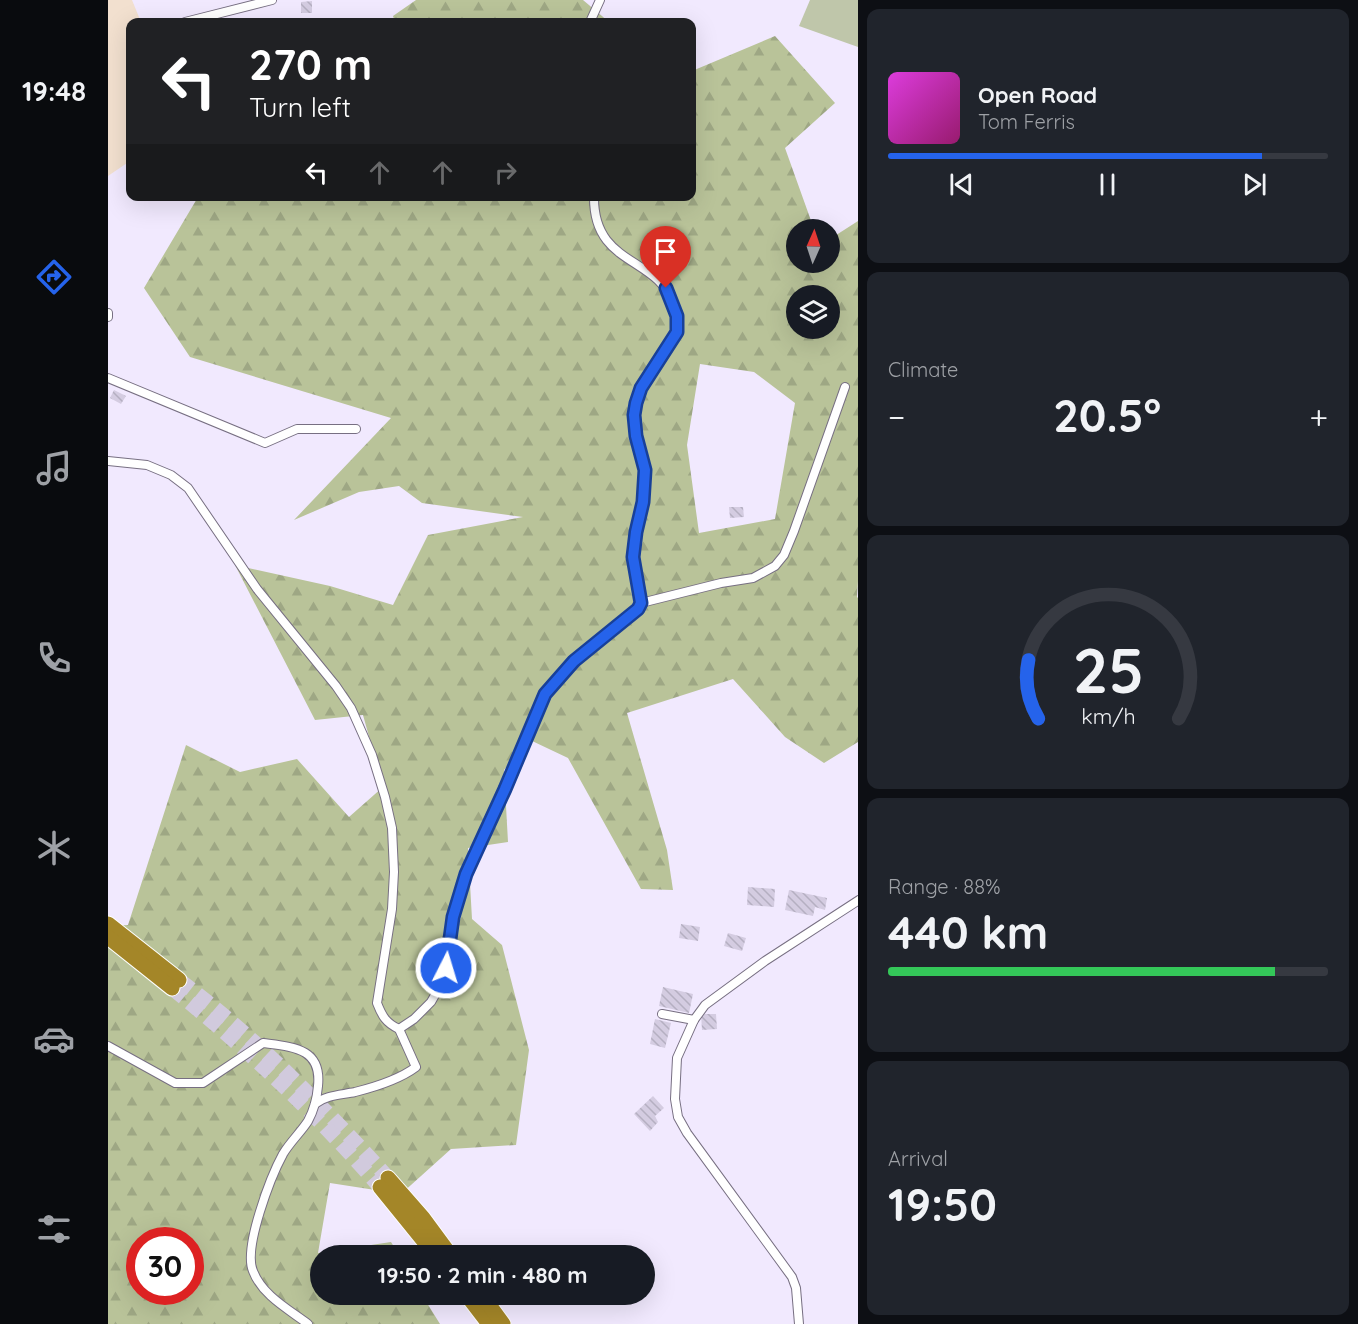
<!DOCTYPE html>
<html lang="en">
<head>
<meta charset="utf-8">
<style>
	body { margin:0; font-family:Quicksand,sans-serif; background:#20242c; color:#f1f3f6; height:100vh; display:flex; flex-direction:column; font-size:22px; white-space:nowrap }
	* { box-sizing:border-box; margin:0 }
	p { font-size:20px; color:#9ea1a6 }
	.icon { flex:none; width:33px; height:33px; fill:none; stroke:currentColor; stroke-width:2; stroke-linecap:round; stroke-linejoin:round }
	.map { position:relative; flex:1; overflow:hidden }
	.sheet { display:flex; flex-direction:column; gap:9px; padding:9px; background:#0d0f14; width:500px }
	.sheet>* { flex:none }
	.hud { position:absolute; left:18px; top:18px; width:570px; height:183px; border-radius:12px; box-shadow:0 6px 24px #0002; background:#202124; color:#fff; overflow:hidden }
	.needle { width:39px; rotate:3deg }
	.controls { position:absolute; left:678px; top:219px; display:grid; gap:12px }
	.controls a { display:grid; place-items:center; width:54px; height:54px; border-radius:50%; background:#171b24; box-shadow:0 6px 24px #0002; font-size:30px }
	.speed { position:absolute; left:18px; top:1227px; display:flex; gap:12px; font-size:30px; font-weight:700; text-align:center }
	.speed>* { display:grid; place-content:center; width:78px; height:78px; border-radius:50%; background:#171b24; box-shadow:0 6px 24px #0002; line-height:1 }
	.speed .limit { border:9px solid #d22; background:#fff; color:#111 }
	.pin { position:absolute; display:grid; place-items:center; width:51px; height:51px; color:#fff; margin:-62px -26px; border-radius:50% 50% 50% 0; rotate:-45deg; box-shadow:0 0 6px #0007 }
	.pin .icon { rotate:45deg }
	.me { position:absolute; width:66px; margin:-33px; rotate:5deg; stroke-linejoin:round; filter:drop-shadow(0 0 4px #0008) }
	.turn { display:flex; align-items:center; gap:21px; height:126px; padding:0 24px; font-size:27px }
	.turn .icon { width:78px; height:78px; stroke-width:2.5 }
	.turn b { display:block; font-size:42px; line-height:51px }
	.lanes { display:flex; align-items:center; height:57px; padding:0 24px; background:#0003; justify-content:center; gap:30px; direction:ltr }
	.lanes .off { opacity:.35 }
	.big { font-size:45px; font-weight:800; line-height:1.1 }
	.sheet .widget { flex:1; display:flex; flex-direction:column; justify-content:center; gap:9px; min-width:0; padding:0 21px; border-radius:12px; background:#20242c }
	.sheet .dial { align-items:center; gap:0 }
	.dial svg { height:156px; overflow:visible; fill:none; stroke:#363941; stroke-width:7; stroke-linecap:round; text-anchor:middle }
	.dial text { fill:#f1f3f6; stroke:none }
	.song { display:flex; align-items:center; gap:18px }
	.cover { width:72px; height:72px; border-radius:9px; background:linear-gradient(135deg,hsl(300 70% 55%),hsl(320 70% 35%)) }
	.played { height:6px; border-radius:3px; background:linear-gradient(90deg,#2563eb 85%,#363941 85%) }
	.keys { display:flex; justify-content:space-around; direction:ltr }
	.heat { display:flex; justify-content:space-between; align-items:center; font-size:33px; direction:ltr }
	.charge { height:9px; border-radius:4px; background:linear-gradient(90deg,#34c759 88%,#363941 0) }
	.trip { position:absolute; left:202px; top:1245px; width:345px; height:60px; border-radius:30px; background:#171b24; box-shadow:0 6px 24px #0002; font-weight:800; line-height:60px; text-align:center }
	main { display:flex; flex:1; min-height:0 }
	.tab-bar { display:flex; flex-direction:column; width:108px; justify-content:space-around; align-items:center; background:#090b0e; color:#9ea1a6 }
	.tab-bar .icon { width:42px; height:42px }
	.tab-bar .current { color:#2563eb }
	.tab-bar b { font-size:27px; color:#f1f3f6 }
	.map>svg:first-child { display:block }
</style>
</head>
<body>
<main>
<nav class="tab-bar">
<b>19:48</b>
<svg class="icon current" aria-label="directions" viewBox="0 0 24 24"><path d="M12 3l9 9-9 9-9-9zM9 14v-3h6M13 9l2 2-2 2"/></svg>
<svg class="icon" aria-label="music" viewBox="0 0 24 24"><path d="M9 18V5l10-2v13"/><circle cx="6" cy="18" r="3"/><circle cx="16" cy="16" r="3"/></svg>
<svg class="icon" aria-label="phone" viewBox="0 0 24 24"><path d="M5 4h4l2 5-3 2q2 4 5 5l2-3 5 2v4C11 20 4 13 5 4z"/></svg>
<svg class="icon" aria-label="climate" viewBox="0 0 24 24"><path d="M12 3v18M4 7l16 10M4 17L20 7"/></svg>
<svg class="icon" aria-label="car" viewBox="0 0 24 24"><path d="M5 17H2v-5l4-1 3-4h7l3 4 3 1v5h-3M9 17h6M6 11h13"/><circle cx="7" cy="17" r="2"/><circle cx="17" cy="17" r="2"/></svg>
<svg class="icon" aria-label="filters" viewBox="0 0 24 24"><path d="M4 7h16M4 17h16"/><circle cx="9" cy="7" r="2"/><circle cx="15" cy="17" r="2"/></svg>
</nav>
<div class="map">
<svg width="751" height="1324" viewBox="0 0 751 1324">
	<defs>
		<pattern id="forest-firs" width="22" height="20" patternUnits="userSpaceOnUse" patternTransform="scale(1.5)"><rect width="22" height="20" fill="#b9c399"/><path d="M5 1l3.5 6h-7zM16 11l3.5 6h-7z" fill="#9ea784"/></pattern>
		<pattern id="building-back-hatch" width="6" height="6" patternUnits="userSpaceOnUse" patternTransform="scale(1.5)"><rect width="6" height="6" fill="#d4cce1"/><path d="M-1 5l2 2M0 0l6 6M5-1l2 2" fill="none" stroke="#b5afc1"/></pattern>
	</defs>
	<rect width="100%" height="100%" fill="#f1e9fe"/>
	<path fill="#f2e0cf" d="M 0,0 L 24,0 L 33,22 L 22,22 L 22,161 L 0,176 Z"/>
	<g fill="url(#forest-firs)" fill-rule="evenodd">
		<path d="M 308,0 L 475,0 L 501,22 L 287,22 L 285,16 Z"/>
		<path d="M 667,36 L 727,103 L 677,148 L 706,229 L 688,230 L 688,262 L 722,262 L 722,239 L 750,221 L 751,565 L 749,597 L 751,599 L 750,742 L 716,763 L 677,737 L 625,679 L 519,713 L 559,850 L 565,890 L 533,889 L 460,758 L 422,740 L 396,770 L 400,842 L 360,848 L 364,919 L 394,945 L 421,1050 L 408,1145 L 343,1149 L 293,1194 L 222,1183 L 210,1253 L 283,1242 L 291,1255 L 213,1256 L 213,1294 L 314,1295 L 332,1324 L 0,1324 L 0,926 L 20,925 L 78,745 L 132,772 L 189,759 L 241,817 L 275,787 L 255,715 L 207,720 L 127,565 L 222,586 L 285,605 L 320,535 L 415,517 L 314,503 L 291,486 L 251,492 L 186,520 L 283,418 L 82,357 L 36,288 L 90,197 L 584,196 L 584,71 ZM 688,296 L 722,296 L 722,328 L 688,328 ZM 592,364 L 646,372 L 687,403 L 667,519 L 591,533 L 579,445 ZM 32,1240 L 82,1240 L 82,1292 L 32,1292 Z"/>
	</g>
	<path fill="#bfc6aa" d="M 702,0 L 750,0 L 750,47 L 691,26 Z"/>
	<g fill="url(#building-back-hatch)">
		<path d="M 204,1 L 204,13 L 193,13 L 193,2 Z"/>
		<path d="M 6,390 L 18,396 L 13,404 L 2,398 Z"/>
		<path d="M 621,507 L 635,507 L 636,517 L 622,518 Z"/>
		<path d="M 640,887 L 667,889 L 666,907 L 639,905 Z"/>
		<path d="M 681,890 L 719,898 L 717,910 L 707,907 L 705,916 L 677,910 Z"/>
		<path d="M 573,924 L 592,927 L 590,941 L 571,938 Z"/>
		<path d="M 620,933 L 638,938 L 634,951 L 616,946 Z"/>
		<path d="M 555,987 L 585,994 L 581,1013 L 551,1006 Z"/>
		<path d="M 593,1014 L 608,1014 L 609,1029 L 594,1030 Z"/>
		<path d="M 547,1019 L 563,1023 L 557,1048 L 542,1044 Z"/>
		<path d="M 545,1096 L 556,1108 L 547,1116 L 550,1122 L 542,1131 L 526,1114 Z"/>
	</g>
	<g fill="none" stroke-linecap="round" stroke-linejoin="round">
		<g stroke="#d1cadd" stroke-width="15" stroke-dasharray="15 8" stroke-linecap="butt">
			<path d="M 71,980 C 148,1038 215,1106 280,1178"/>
			<path d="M 64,988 C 138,1048 209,1114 272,1187"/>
		</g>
		<defs>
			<g id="minor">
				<path d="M 77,22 L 164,0"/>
				<path d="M 482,22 L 492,0"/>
				<path d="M 0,313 L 0,317"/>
				<path d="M 0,378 L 157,443 L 189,429 L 248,429"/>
				<path d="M 0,461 L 39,465 L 63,475 L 80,488 L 149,589 L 228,686 L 243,708 L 264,755 L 277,797 L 284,828 L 286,872 L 284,909 L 269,1003 C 274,1016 278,1023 291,1029 L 308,1067 C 292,1079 267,1087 247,1092 C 233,1095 218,1095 207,1104"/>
				<path d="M 533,603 L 613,583 L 645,578 L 667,566 L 676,555 L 686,531 L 737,387"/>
				<path d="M 554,1014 L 586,1020"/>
				<path d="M 291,1029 L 306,1019 L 323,1002 L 331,988 L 338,967 L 345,917 L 358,874 L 397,789 L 437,694 L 466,661 L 530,609 C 539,593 526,573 525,556 C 525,527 540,499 537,470 C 534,447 521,426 528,403 C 533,383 548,364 559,347 C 562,343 567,337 569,332 C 571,324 568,312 566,305 C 549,255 485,267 486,196"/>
				<path d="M 0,1046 L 67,1083 L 95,1083 L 155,1043 C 185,1047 214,1048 210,1086 C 209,1098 206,1110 200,1121 C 193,1132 182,1142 175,1154 C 163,1176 135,1248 145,1271 C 154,1295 180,1309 200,1324"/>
				<path d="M 691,1324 L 688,1288 L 684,1277 L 579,1133 L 570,1117 L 567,1099 L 569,1058 L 586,1020 L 597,1005 L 657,961 L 751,900"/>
			</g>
			<g id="motorway">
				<path d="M 0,924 L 71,980"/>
				<path d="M 0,937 L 64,988"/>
				<path d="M 280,1178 L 315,1218 L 343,1256"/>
				<path d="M 272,1187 L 328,1256"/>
				<path d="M 358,1294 L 381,1324"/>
				<path d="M 373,1294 L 395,1324"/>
			</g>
		</defs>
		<use href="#minor" stroke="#776f82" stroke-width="10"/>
		<use href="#motorway" stroke="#fff" stroke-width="17"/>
		<use href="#minor" stroke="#fff" stroke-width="8"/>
		<use href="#motorway" stroke="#a48628" stroke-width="15"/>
	</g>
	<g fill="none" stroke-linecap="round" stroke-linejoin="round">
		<defs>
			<path id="route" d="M 338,968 L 345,917 L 358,874 L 397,789 L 437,694 L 466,661 L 530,609 L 533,603 L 525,557 L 528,532 L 535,502 L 537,470 L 528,436 L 526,415 L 528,403 L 533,388 L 569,332 L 569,316 L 558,288"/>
		</defs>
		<use href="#route" stroke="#184099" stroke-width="15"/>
		<use href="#route" stroke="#2563eb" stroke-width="10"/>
	</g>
</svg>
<div class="controls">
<a><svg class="needle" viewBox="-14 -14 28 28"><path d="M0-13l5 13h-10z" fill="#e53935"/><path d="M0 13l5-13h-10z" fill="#9ea1a6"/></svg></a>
<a><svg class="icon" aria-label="layers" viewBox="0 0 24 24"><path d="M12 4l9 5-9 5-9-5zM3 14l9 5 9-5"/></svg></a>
</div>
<div class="speed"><div class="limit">30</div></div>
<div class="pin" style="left:558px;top:288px;background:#d93025"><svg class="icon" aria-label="arrive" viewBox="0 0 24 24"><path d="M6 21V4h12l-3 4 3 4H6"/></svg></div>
<svg class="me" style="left:338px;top:968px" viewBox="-20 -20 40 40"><circle r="17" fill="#2563eb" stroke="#fff" stroke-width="3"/><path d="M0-11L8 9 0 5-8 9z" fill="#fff"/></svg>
<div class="trip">19:50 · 2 min · 480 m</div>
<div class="hud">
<div class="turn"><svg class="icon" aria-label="left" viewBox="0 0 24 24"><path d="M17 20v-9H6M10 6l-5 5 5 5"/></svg><div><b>270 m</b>Turn left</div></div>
<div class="lanes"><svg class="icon" aria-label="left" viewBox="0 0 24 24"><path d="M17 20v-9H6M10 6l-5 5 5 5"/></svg><svg class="icon off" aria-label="ahead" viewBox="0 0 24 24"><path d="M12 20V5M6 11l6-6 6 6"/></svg><svg class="icon off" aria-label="ahead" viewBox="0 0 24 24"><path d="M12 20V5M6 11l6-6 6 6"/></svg><svg class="icon off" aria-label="right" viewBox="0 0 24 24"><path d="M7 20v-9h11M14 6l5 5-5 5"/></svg></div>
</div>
</div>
<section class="sheet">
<div class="widget">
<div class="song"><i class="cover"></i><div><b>Open Road</b><p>Tom Ferris</p></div></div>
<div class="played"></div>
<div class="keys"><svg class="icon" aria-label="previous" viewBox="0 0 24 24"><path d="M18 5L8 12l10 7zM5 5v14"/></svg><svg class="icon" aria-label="pause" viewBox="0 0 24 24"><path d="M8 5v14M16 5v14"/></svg><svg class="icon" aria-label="next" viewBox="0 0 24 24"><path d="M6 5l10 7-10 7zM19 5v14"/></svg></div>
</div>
<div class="widget"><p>Climate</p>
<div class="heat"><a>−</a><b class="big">20.5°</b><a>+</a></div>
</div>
<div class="widget dial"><svg viewBox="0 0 100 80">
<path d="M14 69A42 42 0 1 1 86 69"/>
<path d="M14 69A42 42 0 0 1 9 39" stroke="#2563eb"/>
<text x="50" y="56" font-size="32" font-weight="700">25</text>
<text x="50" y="72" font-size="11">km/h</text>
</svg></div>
<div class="widget"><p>Range · 88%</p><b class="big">440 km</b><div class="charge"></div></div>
<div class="widget"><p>Arrival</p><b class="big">19:50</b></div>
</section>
</main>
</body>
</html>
